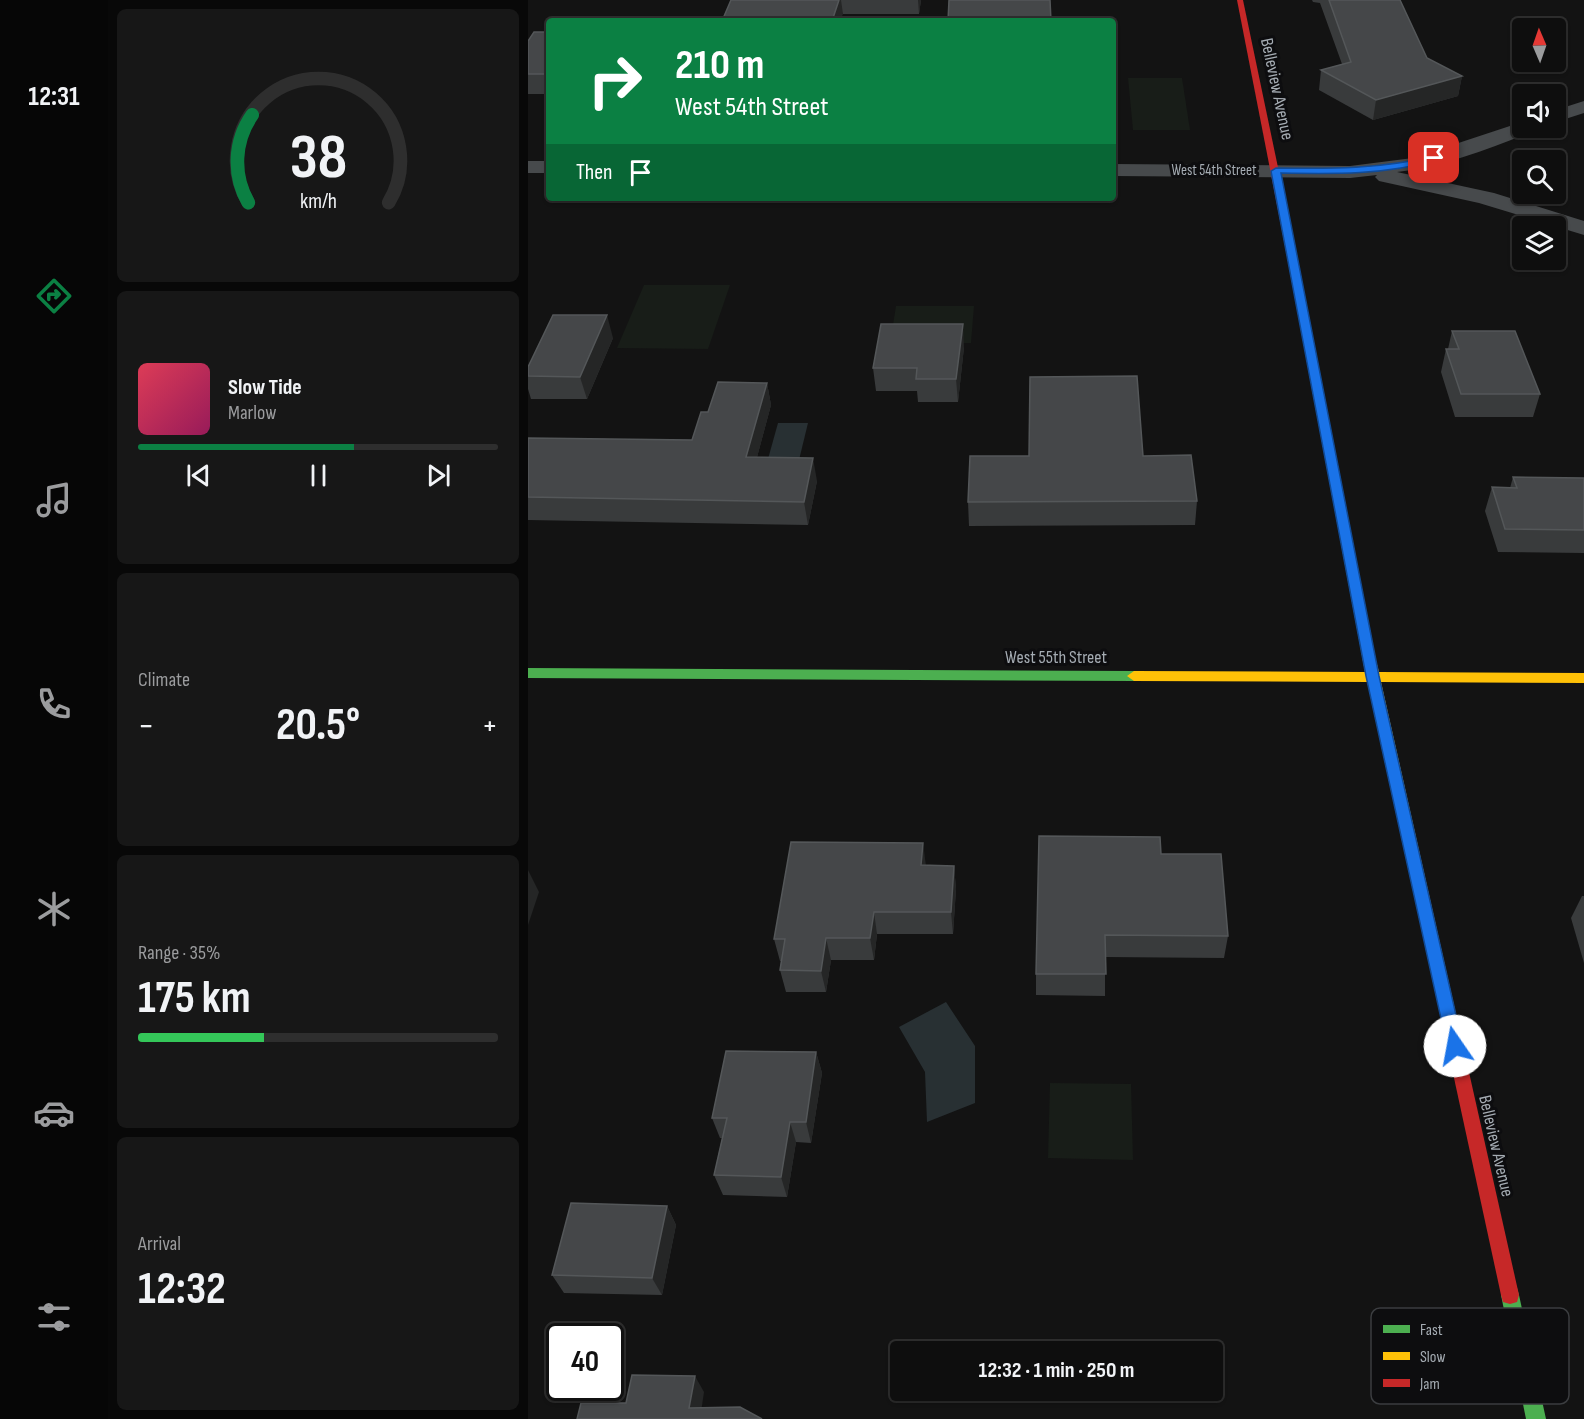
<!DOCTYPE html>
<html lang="en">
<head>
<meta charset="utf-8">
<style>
	body { margin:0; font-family:"Sofia Sans Condensed",sans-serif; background:#171717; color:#f1f3f6; height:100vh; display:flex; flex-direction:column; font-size:22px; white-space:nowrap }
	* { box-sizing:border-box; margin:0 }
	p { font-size:20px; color:#9b9c9e }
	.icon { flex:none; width:33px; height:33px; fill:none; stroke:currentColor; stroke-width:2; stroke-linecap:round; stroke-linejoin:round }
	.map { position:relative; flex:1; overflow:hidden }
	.side { display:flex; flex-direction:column; gap:9px; padding:9px; background:#080808; width:420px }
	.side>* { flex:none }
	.banner { position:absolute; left:18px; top:18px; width:570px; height:183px; border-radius:6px; box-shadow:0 2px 4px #0004,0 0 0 2px #2e2e2e; background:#0b8043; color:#fff; overflow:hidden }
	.needle { width:39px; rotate:358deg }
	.buttons { position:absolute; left:984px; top:18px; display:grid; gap:12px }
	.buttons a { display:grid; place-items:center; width:54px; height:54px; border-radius:6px; background:#0e0e0e; box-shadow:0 2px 4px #0004,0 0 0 2px #2e2e2e; font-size:30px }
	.speed { position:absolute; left:18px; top:1323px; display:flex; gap:12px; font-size:30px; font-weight:700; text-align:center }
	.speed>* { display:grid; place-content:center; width:78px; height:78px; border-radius:50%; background:#0e0e0e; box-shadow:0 2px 4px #0004,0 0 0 2px #2e2e2e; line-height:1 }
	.speed .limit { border:3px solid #111; border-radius:9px; background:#fff; color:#111 }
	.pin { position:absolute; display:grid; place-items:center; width:51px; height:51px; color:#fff; margin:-26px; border-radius:12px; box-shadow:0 3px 9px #0006 }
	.me { position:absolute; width:66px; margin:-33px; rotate:348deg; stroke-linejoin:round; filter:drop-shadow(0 0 4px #0008) }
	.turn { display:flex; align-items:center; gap:21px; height:126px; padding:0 30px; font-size:27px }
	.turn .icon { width:78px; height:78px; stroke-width:2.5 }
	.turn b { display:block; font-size:42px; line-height:51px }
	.then { display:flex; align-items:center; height:57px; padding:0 30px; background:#0003; gap:12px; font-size:22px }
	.big { font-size:45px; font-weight:700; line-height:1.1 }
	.side .tile { flex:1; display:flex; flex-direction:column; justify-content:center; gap:9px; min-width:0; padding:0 21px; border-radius:9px; background:#171717 }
	.side .dial { align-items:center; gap:0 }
	.dial svg { height:156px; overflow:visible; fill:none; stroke:#2e2e2e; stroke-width:7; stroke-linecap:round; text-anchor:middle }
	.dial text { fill:#f1f3f6; stroke:none }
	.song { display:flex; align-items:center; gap:18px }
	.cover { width:72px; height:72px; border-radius:9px; background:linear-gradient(135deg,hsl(350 70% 55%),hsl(330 70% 35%)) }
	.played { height:6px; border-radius:3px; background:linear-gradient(90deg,#0b8043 60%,#2e2e2e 60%) }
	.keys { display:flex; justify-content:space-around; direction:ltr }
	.heat { display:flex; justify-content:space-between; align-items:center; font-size:33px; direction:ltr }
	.charge { height:9px; border-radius:4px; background:linear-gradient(90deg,#34c759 35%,#2e2e2e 0) }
	.trip { position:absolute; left:362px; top:1341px; width:333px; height:60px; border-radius:6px; background:#0e0e0e; box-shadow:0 2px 4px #0004,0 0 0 2px #2e2e2e; font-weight:700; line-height:60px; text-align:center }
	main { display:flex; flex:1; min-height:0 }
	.tabs { display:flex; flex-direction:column; width:108px; justify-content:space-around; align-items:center; background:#060606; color:#9b9c9e }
	.tabs .icon { width:42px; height:42px }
	.tabs .current { color:#0b8043 }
	.tabs b { font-size:27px; color:#f1f3f6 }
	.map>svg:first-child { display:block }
</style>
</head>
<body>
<main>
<nav class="tabs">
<b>12:31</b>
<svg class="icon current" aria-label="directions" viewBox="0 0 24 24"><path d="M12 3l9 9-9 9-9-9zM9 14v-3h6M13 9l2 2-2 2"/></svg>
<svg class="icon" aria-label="music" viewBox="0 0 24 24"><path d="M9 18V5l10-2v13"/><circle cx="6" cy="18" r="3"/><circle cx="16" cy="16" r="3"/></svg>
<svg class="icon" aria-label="phone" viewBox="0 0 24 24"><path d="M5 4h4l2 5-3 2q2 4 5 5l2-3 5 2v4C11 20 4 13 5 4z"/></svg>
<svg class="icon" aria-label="climate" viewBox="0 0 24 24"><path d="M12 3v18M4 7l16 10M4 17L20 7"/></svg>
<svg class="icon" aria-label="car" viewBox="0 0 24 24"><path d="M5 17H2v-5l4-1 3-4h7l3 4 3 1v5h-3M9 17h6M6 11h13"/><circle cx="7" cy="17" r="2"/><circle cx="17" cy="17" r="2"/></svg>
<svg class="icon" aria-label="filters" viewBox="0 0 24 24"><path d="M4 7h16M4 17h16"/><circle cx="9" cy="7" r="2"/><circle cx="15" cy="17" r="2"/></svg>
</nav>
<section class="side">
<div class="tile dial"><svg viewBox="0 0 100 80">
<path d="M14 69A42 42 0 1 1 86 69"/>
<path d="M14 69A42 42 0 0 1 16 24" stroke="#0b8043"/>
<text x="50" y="56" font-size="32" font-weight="700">38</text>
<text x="50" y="72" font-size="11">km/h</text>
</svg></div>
<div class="tile">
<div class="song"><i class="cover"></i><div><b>Slow Tide</b><p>Marlow</p></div></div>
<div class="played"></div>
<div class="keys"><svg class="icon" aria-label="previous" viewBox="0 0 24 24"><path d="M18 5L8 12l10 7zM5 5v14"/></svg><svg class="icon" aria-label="pause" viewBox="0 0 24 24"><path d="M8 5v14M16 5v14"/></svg><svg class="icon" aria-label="next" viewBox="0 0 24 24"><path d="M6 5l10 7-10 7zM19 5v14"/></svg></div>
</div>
<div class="tile"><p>Climate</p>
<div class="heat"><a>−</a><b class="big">20.5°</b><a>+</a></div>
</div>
<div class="tile"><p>Range · 35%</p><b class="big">175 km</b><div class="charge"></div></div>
<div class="tile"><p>Arrival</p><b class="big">12:32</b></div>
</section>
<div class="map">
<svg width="1056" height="1419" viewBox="0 0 1056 1419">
	<rect width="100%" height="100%" fill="#131313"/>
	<g fill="#181d18">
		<path d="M 654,78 L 662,130 L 605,130 L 600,78 Z"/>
		<path d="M 116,285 L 202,285 L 180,349 L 89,348 Z"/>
		<path d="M 368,306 L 446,306 L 443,343 L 362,343 Z"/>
		<path d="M 522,1083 L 603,1084 L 605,1160 L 520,1158 Z"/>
	</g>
	<g fill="#283033">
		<path d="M 250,423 L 280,423 L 271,460 L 240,459 Z"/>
		<path d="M 418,1002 L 447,1046 L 447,1103 L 399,1122 L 397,1072 L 371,1027 Z"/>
	</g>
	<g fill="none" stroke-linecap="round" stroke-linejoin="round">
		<g fill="#474a4c" fill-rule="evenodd">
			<path d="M 1056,101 L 1056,113 L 1028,122 L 1028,110 Z"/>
			<path d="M 994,122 L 994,128 L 1006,128 L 1003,132 C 960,149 915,167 869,172 L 966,193 L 1056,221 L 1056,235 L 951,203 L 851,181 L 847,177 L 849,175 L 822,178 L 585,176 L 585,164 L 822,166 L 885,158 Z"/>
			<rect x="0" y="161" width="21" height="12"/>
		</g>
		<g fill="#4caf50" fill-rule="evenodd">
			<path d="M 770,284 L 775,287 L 844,645 L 838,650 L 832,645 L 765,287 Z"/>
			<path d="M 0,668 L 606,671 L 613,676 L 606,681 L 0,678 Z"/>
			<path d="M 982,1286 L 989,1288 L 991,1295 L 1018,1419 L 998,1419 L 973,1295 L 975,1288 Z"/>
		</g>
		<path fill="#ffc107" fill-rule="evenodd" d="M 838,640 L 844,645 L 851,672 L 1056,673 L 1056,683 L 853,682 L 934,1041 L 932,1046 L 926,1048 L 920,1046 L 918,1041 L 840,682 L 606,681 L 599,676 L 606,671 L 837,672 L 832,645 Z"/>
		<g fill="#c62828" fill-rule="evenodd">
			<path d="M 709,0 L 715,0 L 775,287 L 770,290 L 765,287 Z"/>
			<path d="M 926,1034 L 932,1036 L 934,1041 L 991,1295 L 989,1302 L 982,1304 L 975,1302 L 973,1295 L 918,1041 L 920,1036 Z"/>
		</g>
	</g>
	<g fill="#393b3c">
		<path d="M 203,0 L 393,0 L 391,14 L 315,14 Z"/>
		<path d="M 784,0 L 872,0 L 899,58 L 934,76 L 930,96 L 845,120 L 791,90 L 793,70 L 814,64 L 792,3 L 785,2 Z"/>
		<path d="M 21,32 L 21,94 L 0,94 L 0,41 Z"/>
		<path d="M 924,331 L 1012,394 L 1005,417 L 927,417 L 913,372 L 918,349 L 920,349 Z"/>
		<path d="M 85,338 L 59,399 L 3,399 L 0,389 L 0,367 Z"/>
		<path d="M 436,347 L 430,402 L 390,402 L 389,391 L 348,391 L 345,368 Z"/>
		<path d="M 239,383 L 243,405 L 229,457 L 289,481 L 280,525 L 0,520 L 0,438 L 164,440 L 180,412 Z"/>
		<path d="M 615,456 L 669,501 L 667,525 L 441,526 L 440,502 Z"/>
		<path d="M 985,477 L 1056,478 L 1056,553 L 970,552 L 957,511 L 964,487 L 982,488 Z"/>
		<path d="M 633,854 L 700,936 L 696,958 L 577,957 L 577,996 L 508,995 L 508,974 Z"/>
		<path d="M 398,866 L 426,866 L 428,889 L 425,934 L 349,934 L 346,960 L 303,960 L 298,992 L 258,992 L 252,970 L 253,961 L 252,961 L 246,939 Z"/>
		<path d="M 1054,896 L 1056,896 L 1056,963 L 1043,918 Z"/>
		<path d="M 288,1052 L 294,1073 L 283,1143 L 268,1142 L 259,1197 L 195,1195 L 186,1175 L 194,1138 L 192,1138 L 184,1118 Z"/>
		<path d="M 139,1206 L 148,1225 L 134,1295 L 36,1293 L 24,1275 Z"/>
	</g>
	<g fill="#252626">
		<path d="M 311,0 L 313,0 L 315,14 L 312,21 L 304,21 Z"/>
		<path d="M 390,0 L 393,0 L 391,14 Z"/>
		<path d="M 934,76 L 930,96 L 845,120 L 848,100 Z"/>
		<path d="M 79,315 L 85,338 L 59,399 L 52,377 Z"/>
		<path d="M 435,324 L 436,347 L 430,402 L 428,379 Z"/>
		<path d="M 239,383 L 243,405 L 223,480 L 218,457 Z"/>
		<path d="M 285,458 L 289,481 L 280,525 L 276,502 Z"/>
		<path d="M 395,843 L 398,866 L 393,865 Z"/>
		<path d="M 426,866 L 428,889 L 425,934 L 423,912 Z"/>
		<path d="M 0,870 L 11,892 L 0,925 Z"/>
		<path d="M 346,912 L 349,934 L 346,960 L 342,938 Z"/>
		<path d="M 298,938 L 303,960 L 298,992 L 293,971 Z"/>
		<path d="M 288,1052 L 294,1073 L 283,1143 L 278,1122 Z"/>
		<path d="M 262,1122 L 268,1142 L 259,1197 L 253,1177 Z"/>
		<path d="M 139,1206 L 148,1225 L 134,1295 L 124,1278 Z"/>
		<path d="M 167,1376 L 176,1392 L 172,1419 L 161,1408 Z"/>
	</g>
	<g fill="#454749" stroke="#545759" stroke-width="1.5">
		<path d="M 203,0 L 311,0 L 304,21 L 194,21 Z"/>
		<path d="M 421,0 L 522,0 L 523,21 L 420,21 Z"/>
		<path d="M 801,0 L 872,0 L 899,58 L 934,76 L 848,100 L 793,70 L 823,62 Z"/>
		<path d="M 6,32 L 21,32 L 21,74 L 0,74 L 0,41 Z"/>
		<path d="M 25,315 L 79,315 L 52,377 L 0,376 L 0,367 Z"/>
		<path d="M 353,324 L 435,324 L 428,379 L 388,379 L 389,368 L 345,368 Z"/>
		<path d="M 924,331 L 987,331 L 1012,394 L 933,394 L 918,349 L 931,349 Z"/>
		<path d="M 609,376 L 615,456 L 663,455 L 669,501 L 440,502 L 442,456 L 501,456 L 502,377 Z"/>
		<path d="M 190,382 L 239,383 L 218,457 L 285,458 L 276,502 L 0,497 L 0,438 L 164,440 L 173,412 L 180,412 Z"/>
		<path d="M 985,477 L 1056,478 L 1056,530 L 977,529 L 964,487 L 989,488 Z"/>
		<path d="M 511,836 L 632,837 L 633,854 L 693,854 L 700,936 L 577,935 L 578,974 L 508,974 Z"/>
		<path d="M 263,842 L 395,843 L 393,865 L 426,866 L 423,912 L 346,912 L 342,938 L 298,938 L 293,971 L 252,970 L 257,939 L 246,939 Z"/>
		<path d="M 198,1051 L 288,1052 L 278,1122 L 262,1122 L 253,1177 L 186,1175 L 199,1118 L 184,1118 Z"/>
		<path d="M 43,1203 L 139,1206 L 124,1278 L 24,1275 Z"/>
		<path d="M 104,1375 L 167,1376 L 161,1408 L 212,1407 L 234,1419 L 49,1419 L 53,1403 L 98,1403 Z"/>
	</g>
	<path fill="#1a73e8" stroke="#114b97" stroke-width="1.5" d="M 906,156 L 910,158 L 909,160 C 858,175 806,174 753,173 L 851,676 L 935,1046 L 933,1052 L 927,1054 L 921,1052 L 919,1046 L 838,676 L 743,171 L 748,168 C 802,169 854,169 906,156 Z"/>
	<g text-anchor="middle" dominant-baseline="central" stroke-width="6" stroke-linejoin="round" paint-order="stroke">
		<g font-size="15" fill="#a5acb3" stroke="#0d0d0f">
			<text x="686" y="170">West 54th Street</text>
		</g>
		<g font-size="18" fill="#a5acb3" stroke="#0d0d0f">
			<text transform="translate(749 89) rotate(78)">Belleview Avenue</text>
			<text x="528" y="657">West 55th Street</text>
			<text transform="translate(968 1146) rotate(77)">Belleview Avenue</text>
		</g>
	</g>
	<rect x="843" y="1308" width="198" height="96" rx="9" fill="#0d0d0f" stroke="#3b3d40" stroke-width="1.5"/>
	<rect x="855" y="1325" width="27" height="8" fill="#4caf50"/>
	<rect x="855" y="1352" width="27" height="8" fill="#ffc107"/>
	<rect x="855" y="1379" width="27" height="8" fill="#c62828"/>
	<g font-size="16" fill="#a5acb3">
		<text x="892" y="1335">Fast</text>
		<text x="892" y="1362">Slow</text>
		<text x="892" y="1389">Jam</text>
	</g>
</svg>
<div class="buttons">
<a><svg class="needle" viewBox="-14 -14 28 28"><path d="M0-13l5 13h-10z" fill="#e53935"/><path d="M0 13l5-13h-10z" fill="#9b9c9e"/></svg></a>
<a><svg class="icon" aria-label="sound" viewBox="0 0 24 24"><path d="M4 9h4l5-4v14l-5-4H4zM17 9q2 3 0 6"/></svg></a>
<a><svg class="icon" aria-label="search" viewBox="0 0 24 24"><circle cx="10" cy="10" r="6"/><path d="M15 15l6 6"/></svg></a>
<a><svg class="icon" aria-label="layers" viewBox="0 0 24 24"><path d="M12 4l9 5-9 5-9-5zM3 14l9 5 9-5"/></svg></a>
</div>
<div class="speed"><div class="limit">40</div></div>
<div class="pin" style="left:906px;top:158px;background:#d93025"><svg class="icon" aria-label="arrive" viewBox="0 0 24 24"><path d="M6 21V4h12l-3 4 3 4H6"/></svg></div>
<svg class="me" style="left:927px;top:1046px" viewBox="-20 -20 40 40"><circle r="19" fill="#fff"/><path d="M0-13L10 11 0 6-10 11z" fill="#1a73e8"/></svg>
<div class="trip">12:32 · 1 min · 250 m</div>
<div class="banner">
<div class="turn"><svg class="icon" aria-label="right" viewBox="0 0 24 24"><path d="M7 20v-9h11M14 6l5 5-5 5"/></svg><div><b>210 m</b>West 54th Street</div></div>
<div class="then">Then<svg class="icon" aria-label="arrive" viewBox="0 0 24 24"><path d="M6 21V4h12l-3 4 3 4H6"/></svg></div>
</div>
</div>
</main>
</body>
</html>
